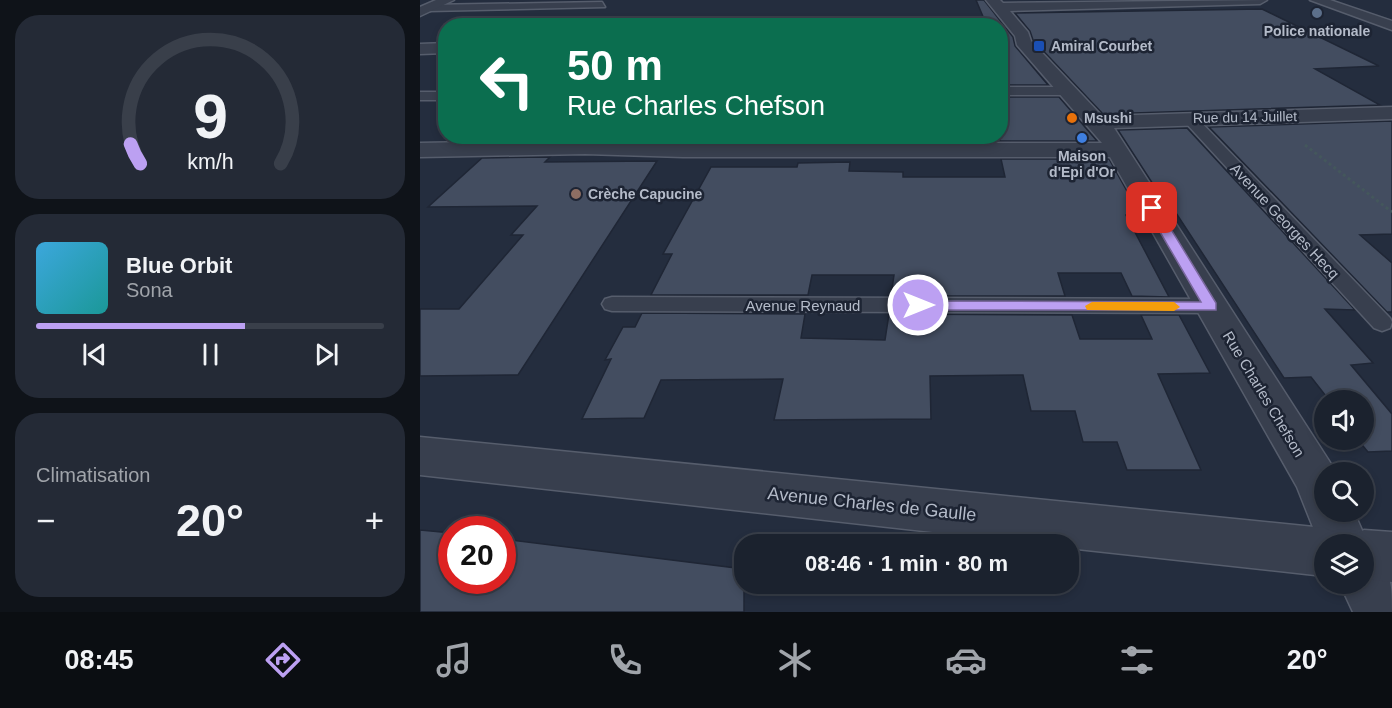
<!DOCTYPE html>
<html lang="fr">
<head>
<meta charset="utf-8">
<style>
	body { margin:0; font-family:Helvetica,sans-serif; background:#242a36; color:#f1f3f6; height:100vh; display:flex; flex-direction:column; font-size:22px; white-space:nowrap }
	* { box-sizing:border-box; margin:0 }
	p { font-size:20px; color:#a0a4aa }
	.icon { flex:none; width:33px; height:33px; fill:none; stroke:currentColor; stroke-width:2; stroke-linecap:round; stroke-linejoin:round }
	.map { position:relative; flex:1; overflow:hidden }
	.panel { display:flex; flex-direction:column; gap:15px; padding:15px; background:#0f1319; width:420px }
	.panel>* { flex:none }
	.hud { position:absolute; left:18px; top:18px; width:570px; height:126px; border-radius:24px; box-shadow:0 3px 9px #0003,0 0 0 2px #393f4a; background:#0b6e4f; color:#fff; overflow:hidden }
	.fabs { position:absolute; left:894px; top:390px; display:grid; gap:12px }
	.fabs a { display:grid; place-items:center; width:60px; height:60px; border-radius:50%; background:#1b222e; box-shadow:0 3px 9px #0003,0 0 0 2px #393f4a; font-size:30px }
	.speed { position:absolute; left:18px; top:516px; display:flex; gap:12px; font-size:30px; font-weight:700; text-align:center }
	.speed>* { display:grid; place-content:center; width:78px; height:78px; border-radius:50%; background:#1b222e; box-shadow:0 3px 9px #0003,0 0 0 2px #393f4a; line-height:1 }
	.speed .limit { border:9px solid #d22; background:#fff; color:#111 }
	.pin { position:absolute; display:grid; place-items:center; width:51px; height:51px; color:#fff; margin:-26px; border-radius:12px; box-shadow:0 3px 9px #0006 }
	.me { position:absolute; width:66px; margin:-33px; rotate:90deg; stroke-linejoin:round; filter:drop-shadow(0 0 4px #0008) }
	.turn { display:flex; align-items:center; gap:21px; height:126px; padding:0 30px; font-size:27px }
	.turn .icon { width:78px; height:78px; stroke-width:2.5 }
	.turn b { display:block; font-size:42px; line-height:51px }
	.big { font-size:45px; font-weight:800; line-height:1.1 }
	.panel .tile { flex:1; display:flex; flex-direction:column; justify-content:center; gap:9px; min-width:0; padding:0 21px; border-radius:24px; background:#242a36 }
	.panel .dial { align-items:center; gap:0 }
	.dial svg { height:156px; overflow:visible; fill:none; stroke:#393f4a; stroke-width:7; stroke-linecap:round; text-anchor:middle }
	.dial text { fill:#f1f3f6; stroke:none }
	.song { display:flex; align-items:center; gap:18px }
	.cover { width:72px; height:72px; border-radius:9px; background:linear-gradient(135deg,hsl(200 70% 55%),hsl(180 70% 35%)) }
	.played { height:6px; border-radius:3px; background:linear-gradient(90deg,#bca0f2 60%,#393f4a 60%) }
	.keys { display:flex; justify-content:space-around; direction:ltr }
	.heat { display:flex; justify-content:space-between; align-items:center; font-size:33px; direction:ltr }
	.trip { position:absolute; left:314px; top:534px; width:345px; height:60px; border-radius:24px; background:#1b222e; box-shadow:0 3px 9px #0003,0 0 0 2px #393f4a; font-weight:800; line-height:60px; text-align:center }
	.menu { display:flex; height:96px; justify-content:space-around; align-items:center; background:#0b0e12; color:#a0a4aa }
	.menu .icon { width:42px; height:42px }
	.menu .on { color:#bca0f2 }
	.menu b { font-size:27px; color:#f1f3f6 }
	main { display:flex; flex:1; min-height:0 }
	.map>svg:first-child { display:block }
</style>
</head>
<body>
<main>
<section class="panel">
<div class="tile dial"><svg viewBox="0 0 100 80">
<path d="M14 69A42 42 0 1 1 86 69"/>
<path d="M14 69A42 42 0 0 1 9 59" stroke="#bca0f2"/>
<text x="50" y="56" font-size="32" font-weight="700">9</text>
<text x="50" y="72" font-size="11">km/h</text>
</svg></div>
<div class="tile">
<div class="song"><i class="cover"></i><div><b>Blue Orbit</b><p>Sona</p></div></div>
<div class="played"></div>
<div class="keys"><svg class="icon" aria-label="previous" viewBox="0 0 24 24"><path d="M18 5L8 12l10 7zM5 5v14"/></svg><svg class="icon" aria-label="pause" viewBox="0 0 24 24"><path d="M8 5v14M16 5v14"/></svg><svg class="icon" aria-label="next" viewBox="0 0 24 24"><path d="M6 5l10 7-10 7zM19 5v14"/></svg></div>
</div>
<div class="tile"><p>Climatisation</p>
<div class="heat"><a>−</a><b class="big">20°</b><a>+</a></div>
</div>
</section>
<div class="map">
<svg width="972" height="612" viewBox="0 0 972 612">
	<rect width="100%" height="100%" fill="#242d3e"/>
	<g fill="#434d60" stroke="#1f2635" stroke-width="1.5">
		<path d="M 556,0 L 564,0 L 593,37 L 595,46 L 628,85 L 580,85 L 580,26 L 567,26 Z"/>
		<path d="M 842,9 L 959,66 L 895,69 L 960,105 L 683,114 L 613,40 L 610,31 L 595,13 Z"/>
		<path d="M 580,97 L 639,97 L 677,141 L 580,141 Z"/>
		<path d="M 972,121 L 972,234 L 940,235 L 972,263 L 972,312 L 967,312 L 789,127 Z"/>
		<path d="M 767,128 L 935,310 L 905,309 L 953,363 L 931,365 L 972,414 L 972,451 L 948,452 L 938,440 L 944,440 L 944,400 L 909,400 L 891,377 L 864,378 L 743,193 L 740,195 L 698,130 Z"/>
		<path d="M 130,157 L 125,162 L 237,161 L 98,375 L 0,376 L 0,309 L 39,309 L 103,235 L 91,235 L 117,206 L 8,207 L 62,158 Z"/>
		<path d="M 581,159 L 689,159 L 717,209 L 706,215 L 749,297 L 712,296 L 701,273 L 638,273 L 645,296 L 471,296 L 474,275 L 392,275 L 388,295 L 231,295 L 252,254 L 243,254 L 291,167 L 377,167 L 378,163 L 430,162 L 429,171 L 483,172 L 483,177 L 585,177 Z"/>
		<path d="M 222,313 L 385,314 L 381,338 L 465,340 L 469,314 L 652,315 L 660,339 L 732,339 L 721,315 L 759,315 L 790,373 L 738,374 L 781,470 L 707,470 L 697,442 L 663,442 L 655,411 L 611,411 L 603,375 L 510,376 L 511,419 L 354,420 L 363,379 L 241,380 L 224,418 L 162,419 L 191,359 L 185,360 L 203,327 L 215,327 Z"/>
		<path d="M 0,530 L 32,533 L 32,580 L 82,580 L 82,546 L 87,547 L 91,540 L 324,569 L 324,612 L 0,612 Z"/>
	</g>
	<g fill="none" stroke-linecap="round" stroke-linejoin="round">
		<defs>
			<g id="service">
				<path d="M 182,2 L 185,7 L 9,11 L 5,8 L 9,5 Z"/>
				<path d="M 580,87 L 649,87 L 655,91 L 649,95 L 580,95 Z"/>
				<rect x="0" y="92" width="26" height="8"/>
				<path d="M 769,114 L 774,115 L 970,318 L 972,322 L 970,328 L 962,331 L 954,328 L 764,121 L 762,118 Z"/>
				<path d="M 192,297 L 791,299 L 798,301 L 802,306 L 798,311 L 791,313 L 192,311 L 185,309 L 182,304 L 185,299 Z"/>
			</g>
			<g id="minor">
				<path d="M 16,0 L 34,0 L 0,16 L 0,7 Z"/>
				<path d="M 566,0 L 580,0 L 583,3 L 847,0 L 840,4 L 590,11 L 608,32 L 611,41 L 682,116 L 972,107 L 972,119 L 694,128 L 911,464 L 915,472 L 904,472 L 904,512 L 934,512 L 948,544 L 944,555 C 972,567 972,582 972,612 L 933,612 L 920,584 L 944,584 L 944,544 L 904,544 L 904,555 L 877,487 L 690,157 L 263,157 L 165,154 L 0,157 L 0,143 L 165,140 L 263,143 L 682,143 L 597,45 L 595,36 Z"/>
				<path d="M 890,0 L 910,0 L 972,21 L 972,30 Z"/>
				<path d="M 26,43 L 26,53 L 0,54 L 0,44 Z"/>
			</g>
			<path id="tertiary" d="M 0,437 L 904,528 L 921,535 L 925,543 L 927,538 L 944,530 L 972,532 L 972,582 L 944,579 L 944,544 L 904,544 L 904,576 L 648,548 L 648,544 L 620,544 L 0,475 Z"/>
		</defs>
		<use href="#service" stroke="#565d6c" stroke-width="3"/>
		<use href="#minor" stroke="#565d6c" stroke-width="3"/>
		<use href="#tertiary" stroke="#565d6c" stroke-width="3"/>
		<path stroke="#44575c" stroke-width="3" stroke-dasharray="3 3" stroke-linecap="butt" d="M 885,145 L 972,212"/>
		<use href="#service" fill="#383f4e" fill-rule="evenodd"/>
		<use href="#minor" fill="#383f4e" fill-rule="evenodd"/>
		<use href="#tertiary" fill="#383f4e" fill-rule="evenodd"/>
	</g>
	<path fill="#bca0f2" stroke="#7a689d" stroke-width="1.5" d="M 732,205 L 738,208 L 796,303 L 796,310 L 498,310 L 491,305 L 498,301 L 781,302 L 726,208 Z"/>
	<path fill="#f59e0b" d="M 672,302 L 754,302 L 760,307 L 754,311 L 667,310 L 665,306 Z"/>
	<circle fill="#5c6f8a" stroke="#1d2433" stroke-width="2" cx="897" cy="13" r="6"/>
	<rect fill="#1a4fb4" stroke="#1d2433" stroke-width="2" x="613" y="40" width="12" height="12" rx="3"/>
	<circle fill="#e8710a" stroke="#1d2433" stroke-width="2" cx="652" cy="118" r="6"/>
	<circle fill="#3f7fe0" stroke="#1d2433" stroke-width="2" cx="662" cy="138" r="6"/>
	<circle fill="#8d6e63" stroke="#1d2433" stroke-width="2" cx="156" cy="194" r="6"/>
	<g text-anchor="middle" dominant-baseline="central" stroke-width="5" stroke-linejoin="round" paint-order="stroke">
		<g font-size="14" font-weight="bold" fill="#b4bbc9" stroke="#1d2433" text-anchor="start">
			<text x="897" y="31" text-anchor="middle">Police nationale</text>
			<text x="631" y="46">Amiral Courbet</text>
			<text x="664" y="118">Msushi</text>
			<text x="662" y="156" text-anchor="middle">Maison<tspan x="662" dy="16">d'Epi d'Or</tspan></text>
			<text x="168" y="194">Crèche Capucine</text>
		</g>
		<g font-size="14" fill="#b4bbc9" stroke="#1d2433">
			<text transform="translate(825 117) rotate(-1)">Rue du 14 Juillet</text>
		</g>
		<g font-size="15" fill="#b4bbc9" stroke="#1d2433">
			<text transform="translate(865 221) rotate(47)">Avenue Georges Hecq</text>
			<text x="383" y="305">Avenue Reynaud</text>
			<text transform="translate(844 394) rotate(59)">Rue Charles Chefson</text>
		</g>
		<g font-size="18" fill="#b4bbc9" stroke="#1d2433">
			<text transform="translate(452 504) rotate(6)">Avenue Charles de Gaulle</text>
		</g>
	</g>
</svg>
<div class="fabs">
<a><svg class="icon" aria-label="sound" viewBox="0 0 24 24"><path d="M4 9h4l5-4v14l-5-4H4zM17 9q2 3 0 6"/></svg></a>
<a><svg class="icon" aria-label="search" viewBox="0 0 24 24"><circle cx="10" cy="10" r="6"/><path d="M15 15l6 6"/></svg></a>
<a><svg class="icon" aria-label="layers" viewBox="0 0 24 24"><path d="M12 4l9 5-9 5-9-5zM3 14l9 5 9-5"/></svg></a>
</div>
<div class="speed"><div class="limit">20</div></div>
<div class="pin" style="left:732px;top:208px;background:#d93025"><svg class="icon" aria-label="arrive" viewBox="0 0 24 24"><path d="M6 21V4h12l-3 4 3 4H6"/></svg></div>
<svg class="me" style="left:498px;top:305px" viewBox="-20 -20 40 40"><circle r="17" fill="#bca0f2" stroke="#fff" stroke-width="3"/><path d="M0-11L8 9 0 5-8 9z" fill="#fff"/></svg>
<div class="trip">08:46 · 1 min · 80 m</div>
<div class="hud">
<div class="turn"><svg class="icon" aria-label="left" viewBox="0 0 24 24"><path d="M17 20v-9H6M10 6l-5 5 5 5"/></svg><div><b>50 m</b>Rue Charles Chefson</div></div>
</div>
</div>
</main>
<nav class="menu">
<b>08:45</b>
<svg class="icon on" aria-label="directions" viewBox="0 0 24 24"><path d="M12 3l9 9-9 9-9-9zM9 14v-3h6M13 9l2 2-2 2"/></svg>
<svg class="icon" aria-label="music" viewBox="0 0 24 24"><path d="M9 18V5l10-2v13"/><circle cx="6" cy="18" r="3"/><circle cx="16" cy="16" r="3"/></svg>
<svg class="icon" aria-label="phone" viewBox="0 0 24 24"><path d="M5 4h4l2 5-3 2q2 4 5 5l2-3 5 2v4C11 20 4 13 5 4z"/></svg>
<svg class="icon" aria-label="climate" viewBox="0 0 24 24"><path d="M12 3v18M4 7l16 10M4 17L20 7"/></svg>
<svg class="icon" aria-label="car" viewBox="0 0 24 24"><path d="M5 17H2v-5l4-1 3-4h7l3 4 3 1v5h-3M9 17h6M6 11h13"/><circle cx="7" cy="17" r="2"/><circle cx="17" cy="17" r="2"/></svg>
<svg class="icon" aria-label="filters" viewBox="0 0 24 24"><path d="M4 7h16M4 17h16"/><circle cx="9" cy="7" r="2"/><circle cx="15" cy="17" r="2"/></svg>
<b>20°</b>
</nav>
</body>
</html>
